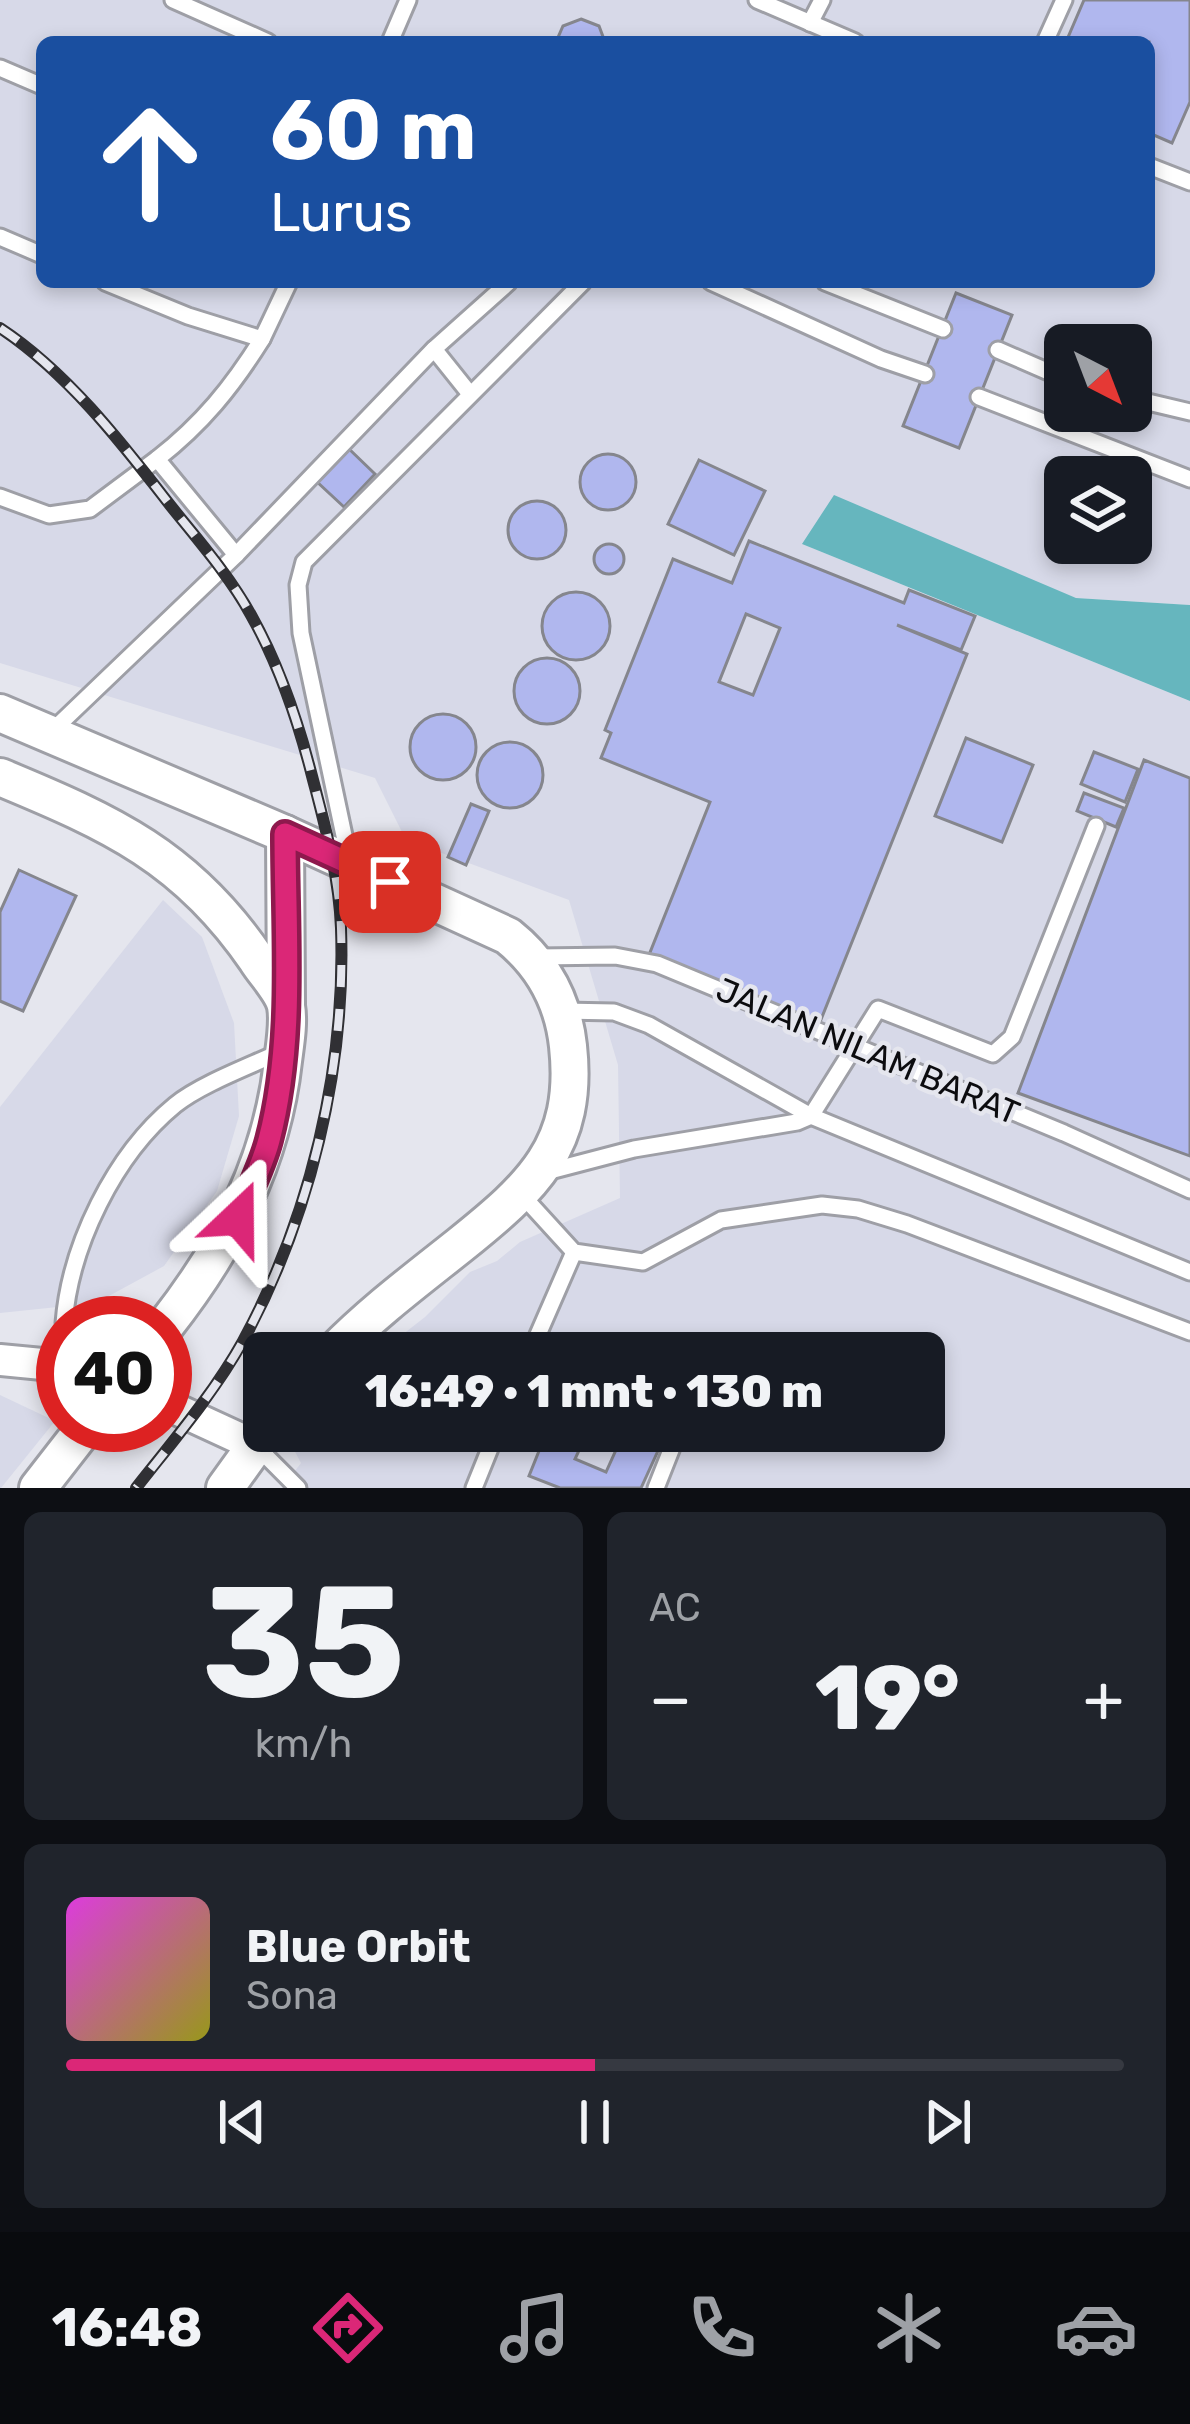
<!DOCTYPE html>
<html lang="id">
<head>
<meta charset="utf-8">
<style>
	body { margin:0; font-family:Rubik,sans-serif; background:#20242c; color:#f1f3f6; height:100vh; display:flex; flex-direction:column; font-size:45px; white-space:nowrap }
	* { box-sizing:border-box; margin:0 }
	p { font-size:39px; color:#9ea1a6 }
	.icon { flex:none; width:66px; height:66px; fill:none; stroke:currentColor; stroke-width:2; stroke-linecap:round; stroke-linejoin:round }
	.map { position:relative; height:1488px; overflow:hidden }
	.side { display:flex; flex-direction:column; gap:24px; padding:24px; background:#0d0f14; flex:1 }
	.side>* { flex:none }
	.hud { position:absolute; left:36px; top:36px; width:1119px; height:252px; border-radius:18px; box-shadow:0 6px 18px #0003; background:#1a4fa0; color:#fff; overflow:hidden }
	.needle { width:78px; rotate:138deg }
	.buttons { position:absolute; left:1044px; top:324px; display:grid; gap:24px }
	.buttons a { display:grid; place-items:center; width:108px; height:108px; border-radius:18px; background:#171b24; box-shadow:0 6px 18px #0003; font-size:60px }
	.speed { position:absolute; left:36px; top:1296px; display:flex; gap:24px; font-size:60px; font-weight:700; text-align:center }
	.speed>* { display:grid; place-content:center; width:156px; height:156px; border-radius:50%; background:#171b24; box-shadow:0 6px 18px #0003; line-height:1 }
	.speed .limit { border:18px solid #d22; background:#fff; color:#111 }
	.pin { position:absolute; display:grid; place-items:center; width:102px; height:102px; color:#fff; margin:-51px; border-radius:24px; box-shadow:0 6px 18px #0006 }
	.me { position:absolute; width:132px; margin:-66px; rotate:23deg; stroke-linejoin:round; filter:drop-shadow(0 0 9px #0008) }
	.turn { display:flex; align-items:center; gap:42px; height:252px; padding:0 36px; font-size:54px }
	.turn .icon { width:156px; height:156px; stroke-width:2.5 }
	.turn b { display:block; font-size:84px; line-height:102px }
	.big { font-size:90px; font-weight:800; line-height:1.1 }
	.side .card { flex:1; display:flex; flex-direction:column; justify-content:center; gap:18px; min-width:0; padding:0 42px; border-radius:18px; background:#20242c }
	.side .dial { align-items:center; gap:0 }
	.dial b { font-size:156px; line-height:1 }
	.song { display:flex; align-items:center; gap:36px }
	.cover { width:144px; height:144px; border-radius:18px; background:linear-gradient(135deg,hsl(300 70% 55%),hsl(60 70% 35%)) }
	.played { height:12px; border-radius:6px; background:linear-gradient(90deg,#db2777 50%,#363941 50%) }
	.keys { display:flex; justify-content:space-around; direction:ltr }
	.heat { display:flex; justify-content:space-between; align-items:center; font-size:66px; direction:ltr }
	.side .tiles { flex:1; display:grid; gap:24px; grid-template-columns:1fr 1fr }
	.card:last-child { grid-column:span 2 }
	.trip { position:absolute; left:243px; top:1332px; width:702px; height:120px; border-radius:18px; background:#171b24; box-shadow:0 6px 18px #0003; font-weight:800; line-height:120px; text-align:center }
	.tabs { display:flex; height:192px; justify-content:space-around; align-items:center; background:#090b0e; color:#9ea1a6 }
	.tabs .icon { width:84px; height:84px }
	.tabs .current { color:#db2777 }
	.tabs b { font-size:54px; color:#f1f3f6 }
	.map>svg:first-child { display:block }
</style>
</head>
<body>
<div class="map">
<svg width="1190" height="1488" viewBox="0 0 1190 1488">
	<rect width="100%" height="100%" fill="#e5e6ee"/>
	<g fill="#d7d9e8" fill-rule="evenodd">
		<path d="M 0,0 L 1190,0 L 1190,605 L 1076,598 L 1028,580 L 802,544 L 1190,701 L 1190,1488 L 282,1488 L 301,1463 L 293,1448 L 310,1431 L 924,1431 L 924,1353 L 379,1353 L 425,1317 L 470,1272 L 497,1261 L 520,1242 L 620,1198 L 618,1065 L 569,900 L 406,840 L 375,778 L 0,663 ZM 42,42 L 1149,42 L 1149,282 L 42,282 ZM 1065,345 L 1131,345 L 1131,411 L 1065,411 ZM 1065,477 L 1131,477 L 1131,543 L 1065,543 Z"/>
		<path d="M 163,900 L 202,937 L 234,1023 L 239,1116 L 217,1191 L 164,1266 L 96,1303 L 0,1313 L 0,1107 Z"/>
		<path d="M 0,1395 L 55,1421 L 1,1488 L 0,1488 Z"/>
	</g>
	<path fill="#66b6be" d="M 834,495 L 1076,598 L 1190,605 L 1190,701 L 802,544 Z"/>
	<g fill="#b0b7ee" stroke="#85868d" stroke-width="3" fill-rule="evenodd">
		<path d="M 1084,0 L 1190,0 L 1190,102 L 1172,143 L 1149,133 L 1149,42 L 1066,42 Z"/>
		<path d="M 581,19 L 599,26 L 605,42 L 556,42 L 563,26 Z"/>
		<path d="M 956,293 L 1012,315 L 959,448 L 903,426 Z"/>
		<path d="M 347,447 L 375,474 L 344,507 L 315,480 Z"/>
		<circle cx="608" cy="482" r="28"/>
		<path d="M 699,460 L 765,491 L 734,555 L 668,524 Z"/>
		<circle cx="537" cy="530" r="29"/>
		<path d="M 749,541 L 904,603 L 909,590 L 975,616 L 961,650 L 897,625 L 967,654 L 820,1022 L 649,955 L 710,802 L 601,758 L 611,733 L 605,730 L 673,559 L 732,583 ZM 746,614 L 780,628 L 753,695 L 719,682 Z"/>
		<circle cx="609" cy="559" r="15"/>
		<circle cx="576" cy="626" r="34"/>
		<circle cx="547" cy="691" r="33"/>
		<circle cx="443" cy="747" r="33"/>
		<path d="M 966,738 L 1033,765 L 1002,842 L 935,816 Z"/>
		<circle cx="510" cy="775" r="33"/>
		<path d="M 1094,752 L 1138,769 L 1125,802 L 1081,784 Z"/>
		<path d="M 1144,760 L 1190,778 L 1190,1156 L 1018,1093 Z"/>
		<path d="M 1084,793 L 1124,808 L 1116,827 L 1077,811 Z"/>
		<path d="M 471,804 L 489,811 L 466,865 L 448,857 Z"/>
		<path d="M 19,870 L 76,896 L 23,1011 L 0,1001 L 0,912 Z"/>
		<path d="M 547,1431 L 588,1431 L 575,1459 L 606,1472 L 620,1441 L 597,1431 L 667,1431 L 641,1488 L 560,1488 L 529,1476 Z"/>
	</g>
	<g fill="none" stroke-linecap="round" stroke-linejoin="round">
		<defs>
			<g id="service">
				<path d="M 173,0 L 268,42"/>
				<path d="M 757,0 L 855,42"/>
				<path d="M 810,23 L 822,0"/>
				<path d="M 390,42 L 408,0"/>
				<path d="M 1045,42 L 1064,0"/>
				<path d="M 0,68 L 42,86"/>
				<path d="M 1149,166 L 1190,182"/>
				<path d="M 0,237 L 42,255"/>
				<path d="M 105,282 L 188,316 L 262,339 L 289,282"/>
				<path d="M 711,282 L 881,359 L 925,374"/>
				<path d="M 825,282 L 943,329"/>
				<path d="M 434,349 L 470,394"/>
				<path d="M 998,350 L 1065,379"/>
				<path d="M 979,397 L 1190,479"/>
				<path d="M 1131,398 L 1190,412"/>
				<path d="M 0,497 L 49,515 L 90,509 L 157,459"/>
				<path d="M 236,555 L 157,459 C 202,424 232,387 262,339"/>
				<path d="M 49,734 L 236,555 L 434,349 L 509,282"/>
				<path d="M 349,859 L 301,633 L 298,585 L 304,562 L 583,282"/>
				<path d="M 538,957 L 615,956 L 657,964 L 1064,1133 L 1190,1190"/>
				<path d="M 563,1011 L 614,1012 L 649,1025 L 811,1116 L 1190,1272"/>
				<path d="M 546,1172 L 634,1149 L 797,1122 L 811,1116 L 878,1009 L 993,1054 L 1012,1037 L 1096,826"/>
				<path d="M 522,1195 L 574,1252 L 643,1262 L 721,1220 L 822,1205 L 858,1209 L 907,1224 L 1190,1332"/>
				<path d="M 64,1323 C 70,1246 114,1155 175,1105 C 201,1084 250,1066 282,1051"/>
				<path d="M 530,1353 L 574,1252"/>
				<path d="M 256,1446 L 298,1488"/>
				<path d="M 474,1488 L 497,1431"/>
				<path d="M 656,1488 L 675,1440"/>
			</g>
			<g id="minor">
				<path d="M 0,1360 L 63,1366"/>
				<path d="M 165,1404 L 256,1446"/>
			</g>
			<g id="tertiary">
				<path d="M 0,713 L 285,834 L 508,936 C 543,964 563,1000 568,1046 C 579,1146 532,1187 460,1245 C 416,1280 372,1313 333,1353"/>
				<path d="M 0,777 C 111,823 187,857 257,960 C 265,973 283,991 286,1006 C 289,1023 285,1045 283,1061 C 272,1162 227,1247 165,1326"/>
				<path d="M 285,834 L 286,1004"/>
				<path d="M 38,1488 L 87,1425"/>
				<path d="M 225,1488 L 266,1431"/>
			</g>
		</defs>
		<use href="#service" stroke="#9e9fa6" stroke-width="21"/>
		<use href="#minor" stroke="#9e9fa6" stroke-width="36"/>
		<use href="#tertiary" stroke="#9e9fa6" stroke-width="42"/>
		<use href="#service" stroke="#fff" stroke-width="15"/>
		<use href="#minor" stroke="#fff" stroke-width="30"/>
		<use href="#tertiary" stroke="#fff" stroke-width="36"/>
		<defs>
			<path id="rail" d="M 0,328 C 67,372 121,442 170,505 C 198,540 229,575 251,615 C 279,665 298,721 312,776 C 325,826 339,876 341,928 C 346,1069 310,1217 243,1341 C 214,1393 173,1441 136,1488"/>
		</defs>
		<use href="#rail" stroke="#303034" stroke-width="12"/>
		<use href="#rail" stroke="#e5e6ee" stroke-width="8" stroke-dasharray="22" stroke-linecap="butt"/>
	</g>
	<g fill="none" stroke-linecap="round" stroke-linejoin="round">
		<defs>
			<path id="route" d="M 238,1218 C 248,1193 262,1167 269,1140 C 295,1041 285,935 285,834 L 390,882"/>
		</defs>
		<use href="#route" stroke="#8e194d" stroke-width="30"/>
		<use href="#route" stroke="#db2777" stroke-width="21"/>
	</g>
	<g text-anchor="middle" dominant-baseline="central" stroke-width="9" stroke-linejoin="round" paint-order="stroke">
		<g font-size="33" fill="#0c0c0f" stroke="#e5e6ee">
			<text transform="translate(868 1051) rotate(23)">JALAN NILAM BARAT</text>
		</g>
	</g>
</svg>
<div class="buttons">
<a><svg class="needle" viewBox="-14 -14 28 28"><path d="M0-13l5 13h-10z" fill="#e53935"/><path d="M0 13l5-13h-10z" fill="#9ea1a6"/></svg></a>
<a><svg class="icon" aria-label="layers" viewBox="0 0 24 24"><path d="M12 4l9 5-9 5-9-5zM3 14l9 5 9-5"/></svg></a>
</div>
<div class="speed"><div class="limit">40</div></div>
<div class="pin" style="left:390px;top:882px;background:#d93025"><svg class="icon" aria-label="arrive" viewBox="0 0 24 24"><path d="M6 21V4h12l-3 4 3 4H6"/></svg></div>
<svg class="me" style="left:238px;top:1218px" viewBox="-20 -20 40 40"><path d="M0-17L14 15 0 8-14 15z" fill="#db2777" stroke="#fff" stroke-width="4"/></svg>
<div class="trip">16:49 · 1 mnt · 130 m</div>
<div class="hud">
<div class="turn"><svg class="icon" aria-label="ahead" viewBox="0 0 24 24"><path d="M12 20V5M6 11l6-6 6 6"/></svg><div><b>60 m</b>Lurus</div></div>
</div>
</div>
<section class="side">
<div class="tiles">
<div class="card dial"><b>35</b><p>km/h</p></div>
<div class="card"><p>AC</p>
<div class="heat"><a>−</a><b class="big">19°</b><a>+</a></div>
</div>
<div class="card">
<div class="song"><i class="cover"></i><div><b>Blue Orbit</b><p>Sona</p></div></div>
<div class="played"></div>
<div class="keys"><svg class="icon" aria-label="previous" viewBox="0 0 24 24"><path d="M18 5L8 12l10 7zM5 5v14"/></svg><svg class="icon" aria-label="pause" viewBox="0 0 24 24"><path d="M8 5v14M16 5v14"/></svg><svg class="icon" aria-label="next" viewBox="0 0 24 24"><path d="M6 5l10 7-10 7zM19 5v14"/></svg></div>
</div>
</div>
</section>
<nav class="tabs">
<b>16:48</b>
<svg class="icon current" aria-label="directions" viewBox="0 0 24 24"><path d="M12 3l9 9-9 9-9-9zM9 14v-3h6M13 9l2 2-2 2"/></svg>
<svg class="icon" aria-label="music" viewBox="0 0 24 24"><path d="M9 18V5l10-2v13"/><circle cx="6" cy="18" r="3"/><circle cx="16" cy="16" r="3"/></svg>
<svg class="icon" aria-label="phone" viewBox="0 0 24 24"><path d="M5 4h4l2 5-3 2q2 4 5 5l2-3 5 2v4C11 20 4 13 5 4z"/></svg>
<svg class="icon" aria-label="climate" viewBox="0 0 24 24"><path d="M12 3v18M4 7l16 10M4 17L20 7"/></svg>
<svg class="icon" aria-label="car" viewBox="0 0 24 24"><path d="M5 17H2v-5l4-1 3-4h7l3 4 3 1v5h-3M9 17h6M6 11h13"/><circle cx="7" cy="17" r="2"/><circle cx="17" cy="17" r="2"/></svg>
</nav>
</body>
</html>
